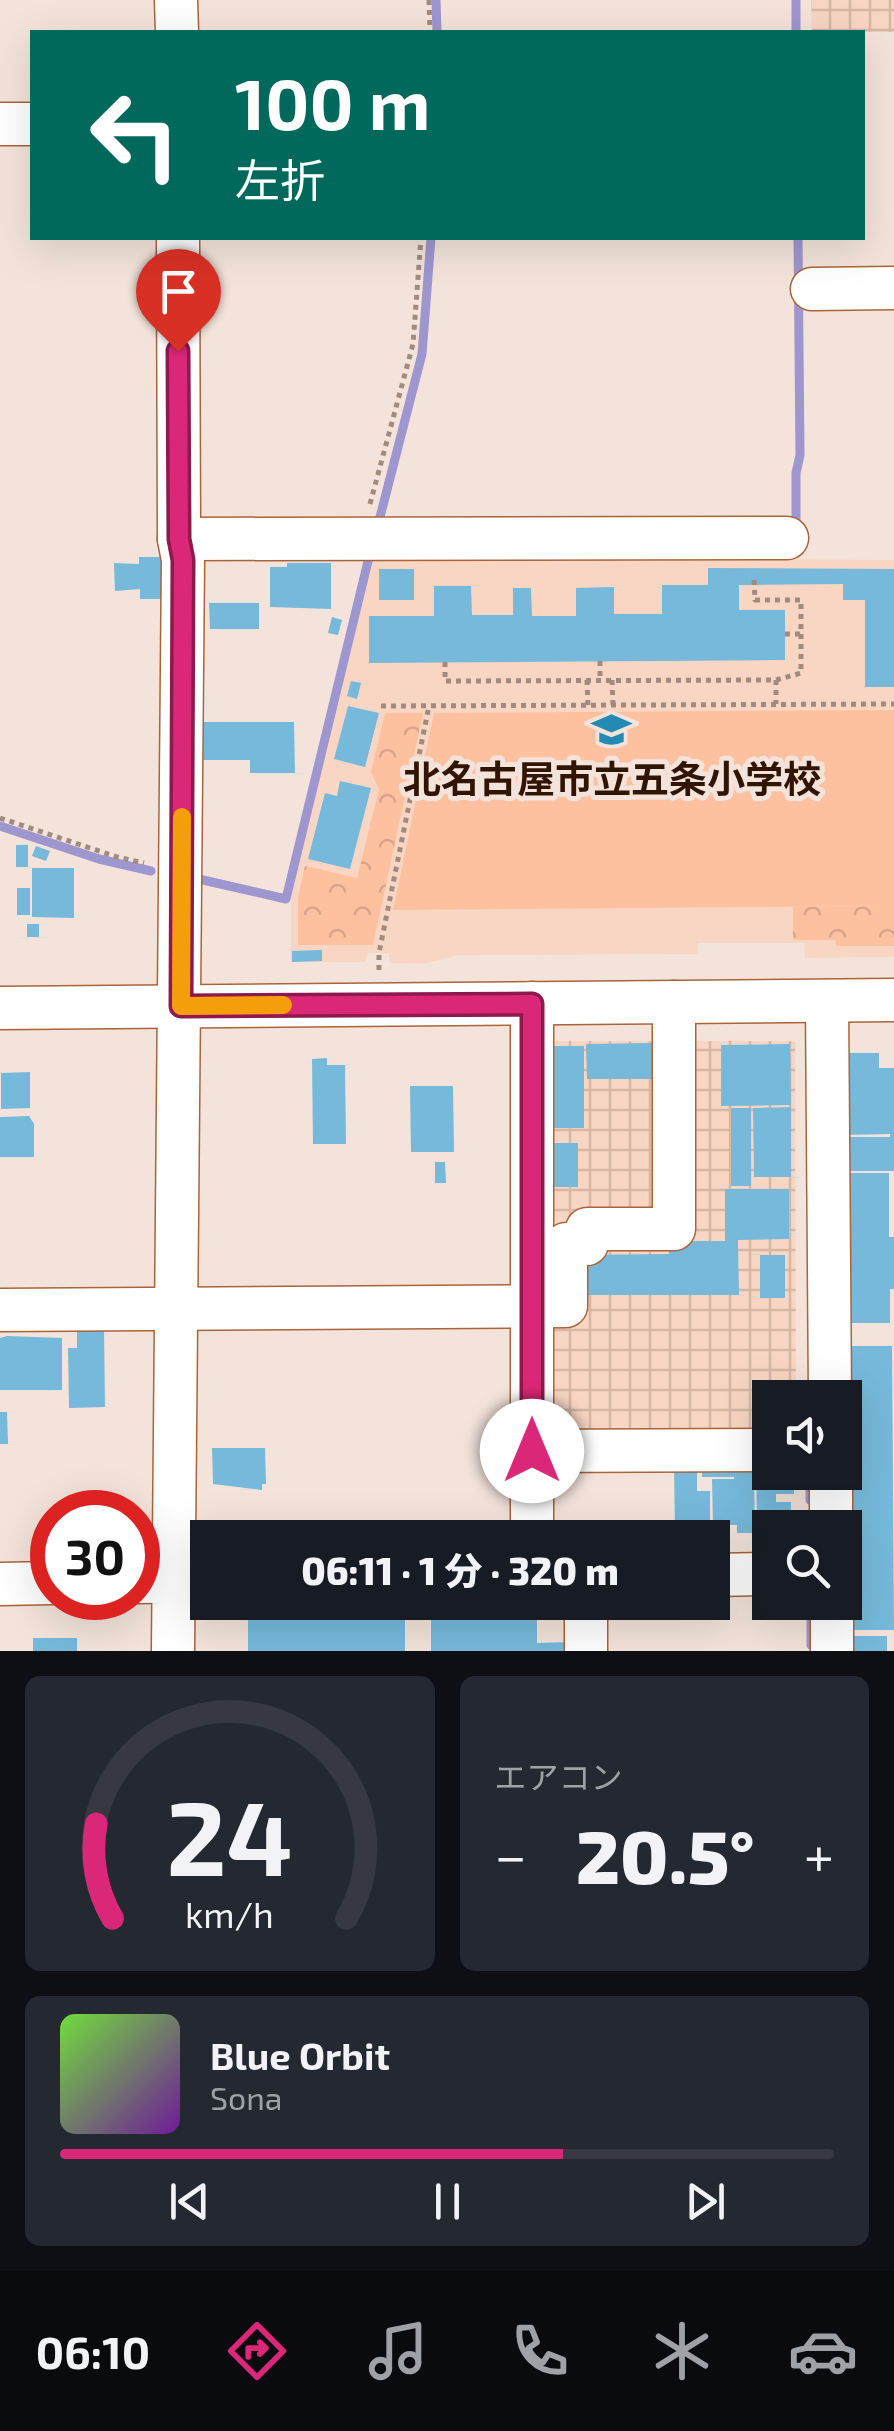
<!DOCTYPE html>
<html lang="ja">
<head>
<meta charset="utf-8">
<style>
	body { margin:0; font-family:"Exo 2","Noto Sans JP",sans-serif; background:#242831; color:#f1f3f6; height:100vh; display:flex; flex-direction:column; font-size:38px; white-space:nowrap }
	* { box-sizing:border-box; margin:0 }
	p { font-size:32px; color:#9ea1a6 }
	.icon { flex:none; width:55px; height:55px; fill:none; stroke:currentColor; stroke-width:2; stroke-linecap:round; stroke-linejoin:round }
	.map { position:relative; height:1651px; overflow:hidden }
	.details { display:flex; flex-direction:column; gap:25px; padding:25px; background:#0d0f14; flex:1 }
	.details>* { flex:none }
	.hud { position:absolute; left:30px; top:30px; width:835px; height:210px; border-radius:0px; box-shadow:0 10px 40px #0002; background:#00695c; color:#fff; overflow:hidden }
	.buttons { position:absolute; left:752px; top:1380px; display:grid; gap:20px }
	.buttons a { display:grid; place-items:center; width:110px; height:110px; border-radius:0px; background:#171b24; box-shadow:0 10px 40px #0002; font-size:50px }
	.speed { position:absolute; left:30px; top:1490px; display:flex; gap:20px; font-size:50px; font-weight:700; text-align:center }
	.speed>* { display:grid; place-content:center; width:130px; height:130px; border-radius:50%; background:#171b24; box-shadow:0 10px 40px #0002; line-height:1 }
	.speed .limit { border:15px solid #d22; background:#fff; color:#111 }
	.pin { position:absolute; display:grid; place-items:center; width:85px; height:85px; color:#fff; margin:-102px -42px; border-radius:50% 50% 50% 0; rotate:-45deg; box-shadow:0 0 10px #0007 }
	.pin .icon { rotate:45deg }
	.me { position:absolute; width:110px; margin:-55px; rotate:0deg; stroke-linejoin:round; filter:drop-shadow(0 0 8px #0008) }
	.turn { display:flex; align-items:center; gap:35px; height:210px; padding:0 40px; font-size:45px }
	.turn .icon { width:130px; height:130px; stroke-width:2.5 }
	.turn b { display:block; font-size:70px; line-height:85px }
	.big { font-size:75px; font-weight:800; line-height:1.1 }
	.details .card { flex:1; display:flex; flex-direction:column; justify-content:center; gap:15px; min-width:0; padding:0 35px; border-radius:15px; background:#242831 }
	.details .dial { align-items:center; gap:0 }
	.dial svg { height:260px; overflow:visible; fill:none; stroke:#363941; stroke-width:7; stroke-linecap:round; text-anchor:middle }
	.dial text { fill:#f1f3f6; stroke:none }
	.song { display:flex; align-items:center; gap:30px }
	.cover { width:120px; height:120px; border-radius:15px; background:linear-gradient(135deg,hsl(100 70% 55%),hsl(280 70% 35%)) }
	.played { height:10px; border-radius:5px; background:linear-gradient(90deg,#db2777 65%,#363941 65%) }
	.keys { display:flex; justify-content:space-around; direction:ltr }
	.heat { display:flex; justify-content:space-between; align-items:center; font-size:55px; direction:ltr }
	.details .tiles { flex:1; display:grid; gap:25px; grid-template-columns:1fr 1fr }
	.card:last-child { grid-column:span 2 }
	.trip { position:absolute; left:190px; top:1520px; width:540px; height:100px; border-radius:0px; background:#171b24; box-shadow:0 10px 40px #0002; font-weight:800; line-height:100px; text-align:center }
	.tab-bar { display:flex; height:160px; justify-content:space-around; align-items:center; background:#090b0e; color:#9ea1a6 }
	.tab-bar .icon { width:70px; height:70px }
	.tab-bar .active { color:#db2777 }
	.tab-bar b { font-size:45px; color:#f1f3f6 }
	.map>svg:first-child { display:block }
</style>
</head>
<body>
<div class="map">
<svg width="894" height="1651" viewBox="0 0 894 1651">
	<defs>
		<pattern id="industrial-grid" width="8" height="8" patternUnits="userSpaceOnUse" patternTransform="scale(2.5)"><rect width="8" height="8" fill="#f9d6c3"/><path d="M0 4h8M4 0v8" fill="none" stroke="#d6b7a6"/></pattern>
		<pattern id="park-crowns" width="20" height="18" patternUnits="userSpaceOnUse" patternTransform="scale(2.5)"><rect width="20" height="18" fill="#fdc1a0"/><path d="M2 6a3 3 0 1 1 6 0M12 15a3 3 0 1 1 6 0" fill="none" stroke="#d9a588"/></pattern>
	</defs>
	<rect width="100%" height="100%" fill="#f3e3da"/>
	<path fill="#f9d6c3" d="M 372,557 L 894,560 L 894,957 L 805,958 L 804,943 L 698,943 L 697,954 L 458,955 L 427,963 L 390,963 L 389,953 L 368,953 L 366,962 L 291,962 L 291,898 Z"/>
	<g fill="url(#industrial-grid)">
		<path d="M 811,0 L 894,0 L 894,32 L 812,32 Z"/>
		<path d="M 543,1041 L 795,1041 L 796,1397 L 770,1398 L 770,1438 L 551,1439 Z"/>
	</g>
	<g fill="url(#park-crowns)">
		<path d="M 385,713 L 423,713 L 373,945 L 298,945 L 298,898 L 305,866 L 357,878 L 379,790 L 371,772 Z"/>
		<path d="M 894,906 L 894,946 L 836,946 L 835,940 L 793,940 L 793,907 Z"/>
	</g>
	<path fill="#fdc1a0" d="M 894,710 L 894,906 L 393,910 L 434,713 Z"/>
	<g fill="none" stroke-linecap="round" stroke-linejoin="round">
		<g stroke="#9e96cf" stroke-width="9">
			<path d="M 436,0 L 437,32"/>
			<path d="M 796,0 L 796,32"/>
			<path d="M 380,517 L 422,354 L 431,238"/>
			<path d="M 796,529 L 796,473 L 800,455 L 798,238"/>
			<path d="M 0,826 L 99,859 L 151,871"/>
			<path d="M 203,880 L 286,899 L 370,553"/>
			<path d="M 810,1472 L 810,1500"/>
			<path d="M 56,1600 L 135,1600"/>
			<path d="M 811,1602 L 811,1645"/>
		</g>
	</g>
	<g fill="#76b9db">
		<path d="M 139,557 L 166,557 L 166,599 L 140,599 L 140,589 L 115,591 L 114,563 L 139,564 Z"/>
		<path d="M 287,563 L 331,563 L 331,609 L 270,607 L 270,567 L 287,567 Z"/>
		<path d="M 708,568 L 894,569 L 894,687 L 865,687 L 865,600 L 843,600 L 843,584 L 739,585 L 739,610 L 785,610 L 785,660 L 369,663 L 369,616 L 434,616 L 434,586 L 471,586 L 472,615 L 513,615 L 513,588 L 531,588 L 532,616 L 576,616 L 576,588 L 614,587 L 614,614 L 662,614 L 662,585 L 708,585 Z"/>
		<rect x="379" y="569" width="35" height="31"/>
		<path d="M 209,603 L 259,603 L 259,629 L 210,629 Z"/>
		<path d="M 332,617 L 342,620 L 338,635 L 328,633 Z"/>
		<path d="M 351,681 L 361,683 L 357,699 L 347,696 Z"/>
		<path d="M 348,706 L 379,713 L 365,767 L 334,759 Z"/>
		<path d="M 203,722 L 294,722 L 295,773 L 250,773 L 250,760 L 203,760 Z"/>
		<path d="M 340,781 L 371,788 L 350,869 L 308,859 L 325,793 L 337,796 Z"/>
		<rect x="16" y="845" width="12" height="22"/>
		<path d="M 36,846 L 50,851 L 46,861 L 32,856 Z"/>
		<path d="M 32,868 L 74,868 L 74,918 L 32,917 Z"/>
		<rect x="17" y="888" width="13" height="27"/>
		<rect x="27" y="924" width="12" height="13"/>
		<path d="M 322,950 L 322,961 L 292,962 L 292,951 Z"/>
		<path d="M 652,1043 L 652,1079 L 587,1079 L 586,1044 Z"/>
		<path d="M 790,1044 L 791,1105 L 721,1106 L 721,1045 Z"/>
		<path d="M 551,1046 L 584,1046 L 584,1128 L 552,1128 Z"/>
		<path d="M 846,1053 L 879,1053 L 879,1068 L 894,1068 L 894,1171 L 846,1171 L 846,1137 L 890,1137 L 890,1134 L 846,1135 Z"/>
		<path d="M 327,1058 L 327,1065 L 345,1065 L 346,1144 L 313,1144 L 312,1059 Z"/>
		<path d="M 30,1072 L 30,1108 L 1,1109 L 1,1073 Z"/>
		<path d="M 410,1086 L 453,1086 L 454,1152 L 411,1152 Z"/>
		<path d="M 791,1107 L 791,1177 L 754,1177 L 753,1108 Z"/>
		<rect x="731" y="1108" width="20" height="78"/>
		<path d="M 29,1116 L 34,1124 L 34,1157 L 0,1157 L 0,1117 Z"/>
		<path d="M 552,1143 L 578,1143 L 578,1187 L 553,1187 Z"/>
		<path d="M 435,1162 L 445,1162 L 446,1183 L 435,1183 Z"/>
		<path d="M 843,1173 L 889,1173 L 889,1237 L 894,1237 L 894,1289 L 890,1289 L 890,1323 L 844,1323 Z"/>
		<path d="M 725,1189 L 789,1189 L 789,1239 L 738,1240 L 739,1295 L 579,1295 L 578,1255 L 669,1254 L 669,1241 L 725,1241 Z"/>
		<rect x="760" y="1255" width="25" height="43"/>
		<path d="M 77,1329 L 104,1329 L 105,1407 L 69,1408 L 68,1348 L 77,1348 Z"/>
		<path d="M 7,1336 L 62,1338 L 62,1390 L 0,1390 L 0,1338 Z"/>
		<path d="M 848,1346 L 892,1346 L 894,1630 L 850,1630 Z"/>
		<path d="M 0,1412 L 7,1412 L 8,1444 L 0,1444 Z"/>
		<path d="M 212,1448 L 265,1448 L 266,1484 L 262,1484 L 262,1490 L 213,1484 Z"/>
		<path d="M 674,1465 L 697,1465 L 697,1491 L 710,1491 L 710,1531 L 675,1531 Z"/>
		<path d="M 702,1465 L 733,1465 L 733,1472 L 754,1472 L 755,1533 L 737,1533 L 737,1525 L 713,1525 L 712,1479 L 734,1479 L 734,1477 L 702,1477 Z"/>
		<path d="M 756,1467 L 770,1467 L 770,1472 L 794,1472 L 794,1494 L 776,1494 L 776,1502 L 791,1502 L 791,1528 L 757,1527 Z"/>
		<path d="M 248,1606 L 405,1607 L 405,1651 L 248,1651 Z"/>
		<path d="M 537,1608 L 537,1643 L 569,1642 L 569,1651 L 431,1651 L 431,1609 Z"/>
		<rect x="849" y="1636" width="38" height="15"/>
		<rect x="33" y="1638" width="44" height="13"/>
	</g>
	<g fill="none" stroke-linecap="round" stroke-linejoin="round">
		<defs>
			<g id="minor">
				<path d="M 176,0 L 177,32"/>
				<path d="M 0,124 L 32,124"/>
				<path d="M 812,289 L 894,288"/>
				<path d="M 179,539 L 787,538"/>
				<path d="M 827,1001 L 830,1398"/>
				<path d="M 532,1003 L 532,1538"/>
				<path d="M 0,1008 L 894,1000"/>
				<path d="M 0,1310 L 566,1306 L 566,1244 L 587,1244 L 587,1229 L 674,1229 L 674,1002"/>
				<path d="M 532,1451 L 770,1450"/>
				<path d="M 831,1472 L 831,1528"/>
				<path d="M 712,1575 L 770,1574"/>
				<path d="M 138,1582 L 208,1581"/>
				<path d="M 0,1584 L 52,1583"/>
				<path d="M 586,1602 L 586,1651"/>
				<path d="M 832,1602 L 832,1651"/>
				<path d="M 173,1651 L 183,560 L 179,539 L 178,238"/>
			</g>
		</defs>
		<use href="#minor" stroke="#a9643a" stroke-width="45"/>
		<g stroke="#a18b7f" stroke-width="5" stroke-dasharray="5 5" stroke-linecap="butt">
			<path d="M 429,0 L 430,32"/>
			<path d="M 370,504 L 413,344 L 421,238"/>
			<path d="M 785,634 L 801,634"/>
			<path d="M 600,661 L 600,680"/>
			<path d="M 445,662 L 445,681 L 776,680 L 801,673 L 801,600 L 755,600 L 754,577"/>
			<path d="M 587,680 L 588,706"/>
			<path d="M 612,680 L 613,705"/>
			<path d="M 776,680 L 776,704"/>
			<path d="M 381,706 L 894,704"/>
			<path d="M 0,818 L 117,857 L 144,863"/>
			<path d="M 379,970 L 379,953 L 429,706"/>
		</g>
		<use href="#minor" stroke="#fff" stroke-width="42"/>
	</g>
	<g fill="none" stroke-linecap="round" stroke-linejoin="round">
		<defs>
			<path id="route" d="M 178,351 L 179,539 L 183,560 L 181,1006 L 532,1004 L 532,1451"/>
		</defs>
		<use href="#route" stroke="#8e194d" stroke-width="25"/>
		<use href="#route" stroke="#db2777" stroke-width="18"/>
		<path stroke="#f59e0b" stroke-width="18" d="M 182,817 L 181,1006 L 283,1005"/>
	</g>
	<defs>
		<symbol id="school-bare" viewBox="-9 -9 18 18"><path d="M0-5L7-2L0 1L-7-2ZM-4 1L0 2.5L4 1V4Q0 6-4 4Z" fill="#258ab3" stroke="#f3e3da" stroke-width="2.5" paint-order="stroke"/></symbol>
	</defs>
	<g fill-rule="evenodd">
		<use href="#school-bare" x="584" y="702" width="55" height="55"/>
	</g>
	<g text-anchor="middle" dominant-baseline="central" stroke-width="10" stroke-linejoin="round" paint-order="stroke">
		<g font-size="38" font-weight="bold" fill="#311504" stroke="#f3e3da">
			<text x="612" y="778">北名古屋市立五条小学校</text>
		</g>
	</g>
</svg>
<div class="buttons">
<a><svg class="icon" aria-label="sound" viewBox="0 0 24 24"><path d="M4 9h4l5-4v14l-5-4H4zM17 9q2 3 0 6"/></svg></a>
<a><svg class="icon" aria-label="search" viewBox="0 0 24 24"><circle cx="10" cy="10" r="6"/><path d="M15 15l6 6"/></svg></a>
</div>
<div class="speed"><div class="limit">30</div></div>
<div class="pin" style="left:178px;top:351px;background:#d93025"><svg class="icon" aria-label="arrive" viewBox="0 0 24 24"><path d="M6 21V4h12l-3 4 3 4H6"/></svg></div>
<svg class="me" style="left:532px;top:1451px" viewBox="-20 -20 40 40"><circle r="19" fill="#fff"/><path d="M0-13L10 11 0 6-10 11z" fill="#db2777"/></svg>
<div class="trip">06:11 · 1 分 · 320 m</div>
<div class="hud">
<div class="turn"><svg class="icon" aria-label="left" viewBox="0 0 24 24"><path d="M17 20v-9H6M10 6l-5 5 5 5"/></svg><div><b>100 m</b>左折</div></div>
</div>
</div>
<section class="details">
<div class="tiles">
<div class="card dial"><svg viewBox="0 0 100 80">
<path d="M14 69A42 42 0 1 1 86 69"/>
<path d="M14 69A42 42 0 0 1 9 40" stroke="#db2777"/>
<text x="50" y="56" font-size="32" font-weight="700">24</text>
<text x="50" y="72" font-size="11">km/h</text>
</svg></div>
<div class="card"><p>エアコン</p>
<div class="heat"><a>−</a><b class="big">20.5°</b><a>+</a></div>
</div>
<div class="card">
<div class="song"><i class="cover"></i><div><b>Blue Orbit</b><p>Sona</p></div></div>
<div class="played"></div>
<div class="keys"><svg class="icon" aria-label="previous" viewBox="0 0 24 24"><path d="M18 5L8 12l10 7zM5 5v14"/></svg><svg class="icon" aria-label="pause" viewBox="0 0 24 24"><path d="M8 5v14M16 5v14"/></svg><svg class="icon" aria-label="next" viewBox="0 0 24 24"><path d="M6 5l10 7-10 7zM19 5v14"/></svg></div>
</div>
</div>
</section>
<nav class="tab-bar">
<b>06:10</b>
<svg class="icon active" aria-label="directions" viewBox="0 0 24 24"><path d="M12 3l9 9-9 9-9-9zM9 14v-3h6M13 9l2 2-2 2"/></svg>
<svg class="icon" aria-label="music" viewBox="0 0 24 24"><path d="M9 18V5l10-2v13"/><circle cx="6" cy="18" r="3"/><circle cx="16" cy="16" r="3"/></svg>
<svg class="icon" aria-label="phone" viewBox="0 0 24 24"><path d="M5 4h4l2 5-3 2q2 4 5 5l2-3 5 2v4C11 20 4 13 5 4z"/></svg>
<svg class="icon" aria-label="climate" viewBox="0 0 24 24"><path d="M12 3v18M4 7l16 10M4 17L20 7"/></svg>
<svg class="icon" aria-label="car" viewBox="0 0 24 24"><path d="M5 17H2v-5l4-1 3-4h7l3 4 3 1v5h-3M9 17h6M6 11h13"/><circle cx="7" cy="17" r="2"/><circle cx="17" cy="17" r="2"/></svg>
</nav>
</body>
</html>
